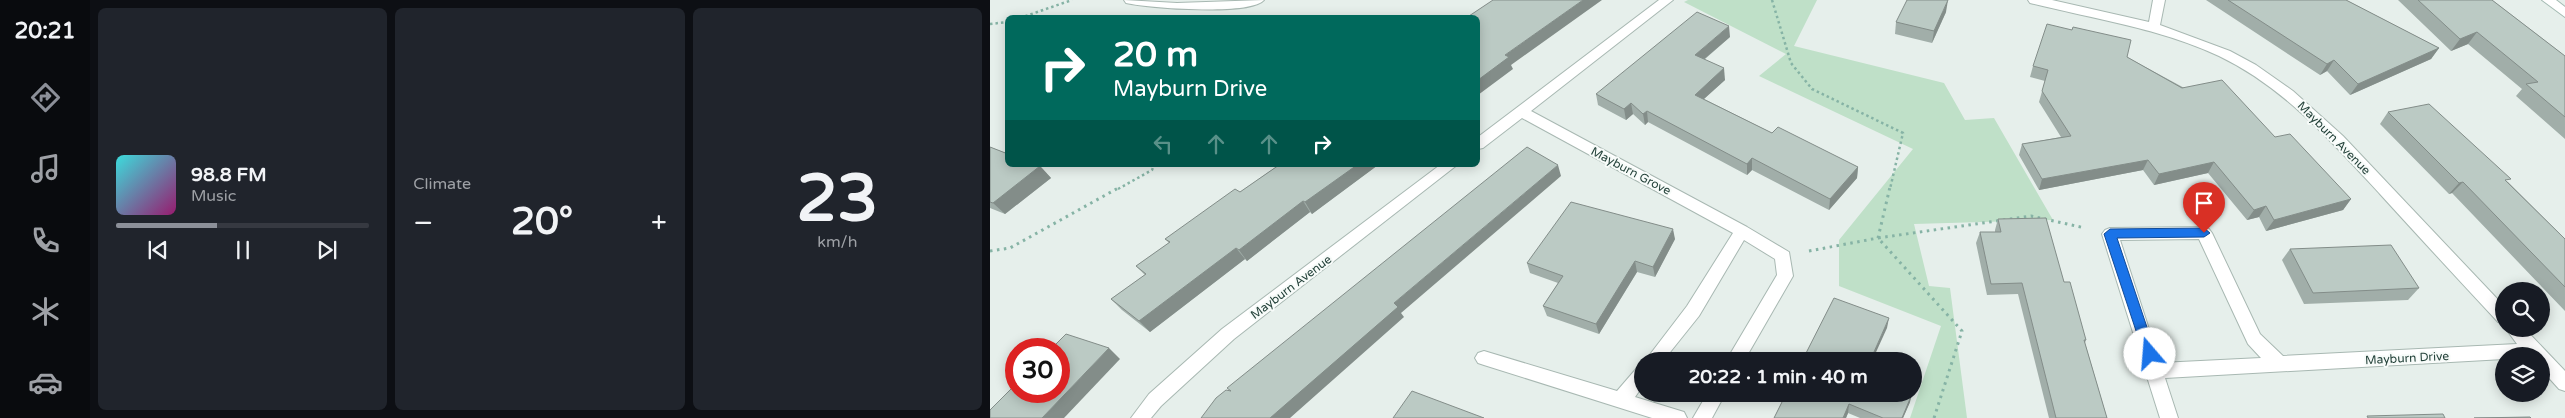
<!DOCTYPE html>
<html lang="en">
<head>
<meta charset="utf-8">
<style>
	body { margin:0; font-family:"Varela Round",sans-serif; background:#20242c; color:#f1f3f6; height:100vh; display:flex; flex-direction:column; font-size:19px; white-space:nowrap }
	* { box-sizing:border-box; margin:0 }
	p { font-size:16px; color:#9ea1a6 }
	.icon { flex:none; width:28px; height:28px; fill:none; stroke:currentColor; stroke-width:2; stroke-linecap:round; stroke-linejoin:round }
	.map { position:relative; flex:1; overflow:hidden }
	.side { display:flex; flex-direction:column; gap:8px; padding:8px; background:#0d0f14; width:900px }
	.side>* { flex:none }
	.top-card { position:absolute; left:15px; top:15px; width:475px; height:152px; border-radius:8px; box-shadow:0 2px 12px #0003; background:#00695c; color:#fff; overflow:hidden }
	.tools { position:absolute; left:1505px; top:282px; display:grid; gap:10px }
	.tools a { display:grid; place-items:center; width:55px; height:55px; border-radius:50%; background:#171b24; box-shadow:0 2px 12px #0003; font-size:25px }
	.speed { position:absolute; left:15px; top:338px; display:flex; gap:10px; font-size:25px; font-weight:700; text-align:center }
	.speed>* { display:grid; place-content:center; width:65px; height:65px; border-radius:50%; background:#171b24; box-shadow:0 2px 12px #0003; line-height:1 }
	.speed .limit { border:8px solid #d22; background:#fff; color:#111 }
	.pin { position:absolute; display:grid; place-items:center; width:42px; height:42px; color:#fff; margin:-51px -21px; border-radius:50% 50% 50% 0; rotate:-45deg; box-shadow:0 0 5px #0007 }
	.pin .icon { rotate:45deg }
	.me { position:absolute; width:55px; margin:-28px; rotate:342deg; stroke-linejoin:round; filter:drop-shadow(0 0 4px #0008) }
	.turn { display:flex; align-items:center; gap:18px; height:105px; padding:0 25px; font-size:22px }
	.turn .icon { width:65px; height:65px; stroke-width:2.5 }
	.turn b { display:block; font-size:35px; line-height:42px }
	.lanes { display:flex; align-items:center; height:48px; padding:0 25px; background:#0003; justify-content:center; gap:25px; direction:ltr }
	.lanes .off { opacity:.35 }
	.big { font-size:38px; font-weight:800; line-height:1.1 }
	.side .card { flex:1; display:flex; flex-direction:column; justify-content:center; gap:8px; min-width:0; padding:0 18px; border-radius:8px; background:#20242c }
	.side .dial { align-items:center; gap:0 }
	.dial b { font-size:65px; line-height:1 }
	.song { display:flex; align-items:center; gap:15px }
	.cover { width:60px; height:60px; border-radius:8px; background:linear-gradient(135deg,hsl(180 70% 55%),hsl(320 70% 35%)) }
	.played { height:5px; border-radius:2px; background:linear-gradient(90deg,#8c9099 40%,#363941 40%) }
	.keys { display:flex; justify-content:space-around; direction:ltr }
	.heat { display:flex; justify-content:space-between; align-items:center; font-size:28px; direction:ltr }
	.side .tiles { flex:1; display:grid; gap:8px; grid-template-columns:repeat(3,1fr) }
	.trip { position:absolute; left:644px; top:352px; width:288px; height:50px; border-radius:25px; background:#171b24; box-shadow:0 2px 12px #0003; font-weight:800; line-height:50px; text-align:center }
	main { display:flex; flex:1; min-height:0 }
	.tab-bar { display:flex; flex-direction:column; width:90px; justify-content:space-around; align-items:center; background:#090b0e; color:#9ea1a6 }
	.tab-bar .icon { width:35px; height:35px }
	.tab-bar .on { color:#8c9099 }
	.tab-bar b { font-size:22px; color:#f1f3f6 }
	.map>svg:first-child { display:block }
</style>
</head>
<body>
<main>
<nav class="tab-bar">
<b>20:21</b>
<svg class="icon on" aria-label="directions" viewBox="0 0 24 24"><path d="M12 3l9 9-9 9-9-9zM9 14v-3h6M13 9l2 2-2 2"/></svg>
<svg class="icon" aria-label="music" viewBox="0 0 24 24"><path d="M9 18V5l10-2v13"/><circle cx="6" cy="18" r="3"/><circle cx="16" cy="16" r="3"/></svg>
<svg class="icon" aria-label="phone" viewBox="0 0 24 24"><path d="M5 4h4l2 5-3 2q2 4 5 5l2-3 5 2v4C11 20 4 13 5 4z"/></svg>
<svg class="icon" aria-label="climate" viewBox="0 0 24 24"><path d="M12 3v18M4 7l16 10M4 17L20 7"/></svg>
<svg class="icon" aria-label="car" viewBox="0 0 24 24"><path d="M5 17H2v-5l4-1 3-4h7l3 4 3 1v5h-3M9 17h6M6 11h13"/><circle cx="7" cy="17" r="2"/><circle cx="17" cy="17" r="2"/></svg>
</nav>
<section class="side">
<div class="tiles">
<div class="card">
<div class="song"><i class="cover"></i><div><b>98.8 FM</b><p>Music</p></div></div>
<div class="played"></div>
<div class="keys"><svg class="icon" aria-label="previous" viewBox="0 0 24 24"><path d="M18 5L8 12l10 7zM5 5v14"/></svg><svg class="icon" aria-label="pause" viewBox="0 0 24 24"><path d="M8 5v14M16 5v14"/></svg><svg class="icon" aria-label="next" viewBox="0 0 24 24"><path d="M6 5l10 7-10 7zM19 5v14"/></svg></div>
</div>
<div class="card"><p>Climate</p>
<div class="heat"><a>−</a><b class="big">20°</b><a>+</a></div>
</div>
<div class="card dial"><b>23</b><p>km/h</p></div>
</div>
</section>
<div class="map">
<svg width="1575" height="418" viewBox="0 0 1575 418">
	<rect width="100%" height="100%" fill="#e6efeb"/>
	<path fill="#bfe0c8" d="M 698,0 L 827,0 L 804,46 L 954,83 L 975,120 L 1004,118 L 1063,220 L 924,224 L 939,286 L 960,288 L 977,418 L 920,418 L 951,326 L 849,286 L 849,240 L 923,149 L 769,76 L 796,54 L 694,2 Z"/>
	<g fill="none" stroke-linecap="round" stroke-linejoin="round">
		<defs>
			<g id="minor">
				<path d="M 134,0 L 187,3 L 274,0 C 260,16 158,8 136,3 Z"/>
				<path d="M 669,0 L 683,0 L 541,111 L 757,227 L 799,252 L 803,276 L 754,361 L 736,361 L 787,275 L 785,259 L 754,240 L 709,316 L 673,361 L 655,361 L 697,306 L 743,233 L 532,118 L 493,148 L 488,149 L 488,137 Z"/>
				<path d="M 1038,0 L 1062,0 L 1159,22 L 1163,0 L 1175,0 L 1170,25 L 1240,51 L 1266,65 L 1303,91 L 1353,136 L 1514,306 L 1514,324 L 1508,322 C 1468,279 1429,237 1390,194 C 1342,142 1294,87 1229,56 C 1169,28 1104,19 1040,3 Z"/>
				<path d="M 450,165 L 467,165 L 244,339 L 171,406 L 161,418 L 141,418 L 159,394 L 232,329 Z"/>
				<path d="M 1214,227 L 1219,229 L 1222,233 L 1270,334 L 1293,356 L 1527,344 L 1516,329 L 1535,329 L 1575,371 L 1575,391 L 1569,389 L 1551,369 L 1551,356 L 1514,356 L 1514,359 L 1175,378 L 1188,418 L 1170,418 L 1112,234 L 1115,230 L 1120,228 ZM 1209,239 L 1258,344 L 1271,358 L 1170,363 L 1130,240 Z"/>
				<path d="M 494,351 L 627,391 L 646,369 L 652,366 L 652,387 L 645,397 L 694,412 L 697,418 L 662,418 L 494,365 L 488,363 L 485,358 L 488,353 Z"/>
				<path d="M 717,394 L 735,394 L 722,418 L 703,418 Z"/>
			</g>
			<path id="secondary" d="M 1552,0 L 1566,0 L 1575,7 L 1575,17 Z"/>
		</defs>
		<use href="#minor" stroke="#a8b8b2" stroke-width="2"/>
		<use href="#secondary" stroke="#a4bbb3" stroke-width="2"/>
		<g stroke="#86b3a5" stroke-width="2.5" stroke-dasharray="2.5 3" stroke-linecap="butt">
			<path d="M 782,0 L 801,63 L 822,89 L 913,133 L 900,189"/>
			<path d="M 30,18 L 82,0"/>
			<path d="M 0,24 L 18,22"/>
			<path d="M 128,189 L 162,170 L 164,165"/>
		</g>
		<g stroke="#86b3a5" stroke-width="3" stroke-dasharray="2.5 4.5" stroke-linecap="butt">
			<path d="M 0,251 L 20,248 L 130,187"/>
			<path d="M 819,251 L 888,238 L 900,187"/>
			<path d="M 944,418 L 972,331 L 888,238 L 1041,216 L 1095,228"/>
		</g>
		<use href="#minor" fill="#fff" fill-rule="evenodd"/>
		<use href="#secondary" fill="#fff" fill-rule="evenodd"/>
	</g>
	<g fill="#a1aea9">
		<path d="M 1216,0 L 1356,0 L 1449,48 L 1441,59 L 1360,95 L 1337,71 L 1330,75 Z"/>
		<path d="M 1408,0 L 1502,0 L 1575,56 L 1575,139 L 1526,96 L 1532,89 L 1478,44 L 1461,51 Z"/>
		<path d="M 956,12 L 942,43 L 905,34 L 906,22 Z"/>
		<path d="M 740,37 L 715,59 L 735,80 L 714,99 L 782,133 L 868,167 L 867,178 L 839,210 L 762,170 L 757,175 L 658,122 L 655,125 L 643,114 L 636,120 L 608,105 L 606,94 Z"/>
		<path d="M 1137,57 L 1285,137 L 1361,199 L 1353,210 L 1276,231 L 1269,217 L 1257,220 L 1218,173 L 1164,185 L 1153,170 L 1049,190 L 1029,155 L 1032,144 L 1071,137 L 1049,102 L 1055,81 L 1040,77 L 1043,66 Z"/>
		<path d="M 1398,112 L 1518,182 L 1575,239 L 1575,311 L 1462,193 L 1459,194 L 1390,124 Z"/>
		<path d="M 0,147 L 50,166 L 61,178 L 15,214 L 0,208 Z"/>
		<path d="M 289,165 L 388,165 L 322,214 L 320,212 L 257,261 L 255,259 L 160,332 L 132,310 L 121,299 L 155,275 L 146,266 L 179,243 L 175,239 L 250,192 Z"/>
		<path d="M 1008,219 L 1074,282 L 1096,340 L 1095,343 L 1117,418 L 1059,418 L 1028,294 L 997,295 L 986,243 L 990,232 L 1005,232 L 1005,230 Z"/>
		<path d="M 685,239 L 665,277 L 647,272 L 609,334 L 557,316 L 553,306 L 568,283 L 540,273 L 537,263 Z"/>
		<path d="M 1300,249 L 1429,288 L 1418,300 L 1314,304 L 1292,260 Z"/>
		<path d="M 796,394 L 920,402 L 913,418 L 870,418 L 858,413 L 856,418 L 784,418 Z"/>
	</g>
	<g fill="#838d89">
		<path d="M 593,0 L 612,0 L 521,65 L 523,69 L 488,95 L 488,80 L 515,55 Z"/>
		<path d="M 958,0 L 956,12 L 942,43 L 944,31 Z"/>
		<path d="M 739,26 L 740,37 L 706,66 L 705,55 Z"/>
		<path d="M 1487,32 L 1478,44 L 1461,51 L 1470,39 Z"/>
		<path d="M 1449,48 L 1441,59 L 1360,95 L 1368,84 Z"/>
		<path d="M 1344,60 L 1337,71 L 1330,75 L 1337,64 Z"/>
		<path d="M 734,68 L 735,80 L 706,106 L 705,95 Z"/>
		<path d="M 641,103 L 643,114 L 636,120 L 634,109 Z"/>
		<path d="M 657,111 L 658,122 L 655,125 L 653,114 Z"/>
		<path d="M 762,158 L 762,170 L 757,175 L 757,164 Z"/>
		<path d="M 1158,160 L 1153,170 L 1049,190 L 1052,179 Z"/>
		<path d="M 1224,162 L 1218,173 L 1164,185 L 1169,174 Z"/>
		<path d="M 367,165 L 388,165 L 322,214 L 315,202 Z"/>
		<path d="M 568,165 L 571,176 L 411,313 L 414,317 L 300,418 L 280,418 L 404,303 Z"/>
		<path d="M 50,166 L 61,178 L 15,214 L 3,203 Z"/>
		<path d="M 868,167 L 867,178 L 839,210 L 840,199 Z"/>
		<path d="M 1473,182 L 1462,193 L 1459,194 L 1469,183 Z"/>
		<path d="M 1361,199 L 1353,210 L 1276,231 L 1284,220 Z"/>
		<path d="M 313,201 L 320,212 L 257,261 L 249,250 Z"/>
		<path d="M 1276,206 L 1269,217 L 1257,220 L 1264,210 Z"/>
		<path d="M 683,229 L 685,239 L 665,277 L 663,267 Z"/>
		<path d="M 246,248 L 255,259 L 160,332 L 149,321 Z"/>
		<path d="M 645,261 L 647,272 L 609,334 L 606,324 Z"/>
		<path d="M 899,318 L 897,328 L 882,361 L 880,361 Z"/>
		<path d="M 119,348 L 130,359 L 74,418 L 52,418 Z"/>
		<path d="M 922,394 L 920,402 L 913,418 L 912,418 Z"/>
		<path d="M 859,404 L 858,413 L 856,418 L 853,418 Z"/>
	</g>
	<g fill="#bbcac4" stroke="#838d89">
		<path d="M 503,0 L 593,0 L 515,55 L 519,57 L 488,80 L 488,18 L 476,18 Z"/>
		<path d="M 917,0 L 958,0 L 944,31 L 906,22 Z"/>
		<path d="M 1238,0 L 1356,0 L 1449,48 L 1368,84 L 1344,60 L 1337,64 Z"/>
		<path d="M 1428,0 L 1502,0 L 1575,56 L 1575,117 L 1536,84 L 1548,82 L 1487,32 L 1470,39 Z"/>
		<path d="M 707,12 L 739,26 L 705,55 L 734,68 L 705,95 L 782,133 L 788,127 L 868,167 L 840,199 L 762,158 L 757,164 L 657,111 L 653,114 L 641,103 L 634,109 L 606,94 Z"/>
		<path d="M 1057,24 L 1082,30 L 1083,27 L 1141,40 L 1137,57 L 1192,88 L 1232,80 L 1285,137 L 1300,134 L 1361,199 L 1284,220 L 1276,206 L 1264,210 L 1224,162 L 1169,174 L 1158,160 L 1052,179 L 1032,144 L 1081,136 L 1052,91 L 1058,70 L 1043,66 Z"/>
		<path d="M 1439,104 L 1521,179 L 1515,180 L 1575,239 L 1575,287 L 1473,182 L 1469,183 L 1398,112 Z"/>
		<path d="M 0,147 L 18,154 L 18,165 L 47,165 L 50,166 L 3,203 L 0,202 Z"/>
		<path d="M 537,147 L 568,165 L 404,303 L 408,307 L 280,418 L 211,418 L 226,398 L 236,390 L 241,391 L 237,388 Z"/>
		<path d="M 289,165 L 367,165 L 315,202 L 313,201 L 249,250 L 246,248 L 149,321 L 121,299 L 156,274 L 146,266 L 180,242 L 175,239 L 245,189 L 250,192 Z"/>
		<path d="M 581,202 L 683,229 L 663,267 L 645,261 L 606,324 L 553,306 L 573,276 L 537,263 Z"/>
		<path d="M 1056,218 L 1074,282 L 1080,282 L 1096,340 L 1094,340 L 1117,418 L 1066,418 L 1032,283 L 1001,284 L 990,232 L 1011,232 L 1008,219 Z"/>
		<path d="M 1401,245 L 1429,288 L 1323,293 L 1300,249 Z"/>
		<path d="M 844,298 L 899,318 L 880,361 L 812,361 Z"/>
		<path d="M 76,334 L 119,348 L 52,418 L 0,418 L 0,410 L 26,384 L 26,391 L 69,391 L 69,349 L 61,349 Z"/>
		<path d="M 422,391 L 494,418 L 403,418 Z"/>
		<path d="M 796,394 L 922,394 L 912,418 L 893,418 L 859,404 L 853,418 L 784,418 Z"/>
		<path d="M 1453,414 L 1455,418 L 1378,418 L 1377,416 Z"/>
		<path d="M 1540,417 L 1541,418 L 1484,418 Z"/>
	</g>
	<path fill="#1a73e8" stroke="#114b97" d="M 1214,228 L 1220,233 L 1214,237 L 1127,238 L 1166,354 L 1164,358 L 1155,358 L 1114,234 L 1120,229 Z"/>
	<g text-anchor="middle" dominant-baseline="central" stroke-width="4" stroke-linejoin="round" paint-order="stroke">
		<g font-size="12" fill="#24423a" stroke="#f7fbf9">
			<text transform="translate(1344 138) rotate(45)">Mayburn Avenue</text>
			<text transform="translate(641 171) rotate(28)">Mayburn Grove</text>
			<text transform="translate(301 287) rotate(-37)">Mayburn Avenue</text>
			<text transform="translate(1417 358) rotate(-3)">Mayburn Drive</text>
		</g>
	</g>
</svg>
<div class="tools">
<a><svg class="icon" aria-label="search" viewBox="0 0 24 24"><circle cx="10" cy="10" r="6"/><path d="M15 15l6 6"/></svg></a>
<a><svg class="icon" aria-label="layers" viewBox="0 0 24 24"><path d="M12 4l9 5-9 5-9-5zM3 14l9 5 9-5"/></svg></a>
</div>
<div class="speed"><div class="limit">30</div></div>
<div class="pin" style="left:1214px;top:233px;background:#d93025"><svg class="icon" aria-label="arrive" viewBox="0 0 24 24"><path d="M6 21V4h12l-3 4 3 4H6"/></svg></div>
<svg class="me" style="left:1160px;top:354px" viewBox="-20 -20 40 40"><circle r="19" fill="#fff"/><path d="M0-13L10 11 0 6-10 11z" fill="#1a73e8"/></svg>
<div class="trip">20:22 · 1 min · 40 m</div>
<div class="top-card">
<div class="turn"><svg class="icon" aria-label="right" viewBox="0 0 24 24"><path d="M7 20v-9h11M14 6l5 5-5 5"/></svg><div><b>20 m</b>Mayburn Drive</div></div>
<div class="lanes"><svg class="icon off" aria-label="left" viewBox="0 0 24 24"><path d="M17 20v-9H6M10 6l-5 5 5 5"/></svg><svg class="icon off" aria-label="ahead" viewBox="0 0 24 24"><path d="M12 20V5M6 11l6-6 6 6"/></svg><svg class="icon off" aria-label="ahead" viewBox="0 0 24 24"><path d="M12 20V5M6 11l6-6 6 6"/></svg><svg class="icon" aria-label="right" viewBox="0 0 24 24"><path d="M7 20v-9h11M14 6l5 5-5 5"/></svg></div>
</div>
</div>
</main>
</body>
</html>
